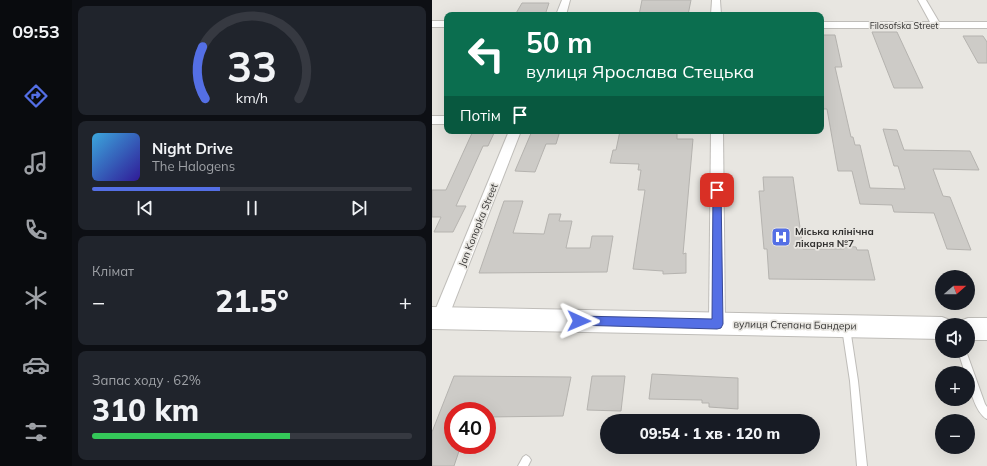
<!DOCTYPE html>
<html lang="uk">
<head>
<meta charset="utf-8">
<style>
	body { margin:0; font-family:Mulish,sans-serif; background:#20242c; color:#f1f3f6; height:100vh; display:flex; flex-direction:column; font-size:15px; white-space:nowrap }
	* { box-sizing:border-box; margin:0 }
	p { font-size:13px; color:#9ea1a6 }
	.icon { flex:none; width:22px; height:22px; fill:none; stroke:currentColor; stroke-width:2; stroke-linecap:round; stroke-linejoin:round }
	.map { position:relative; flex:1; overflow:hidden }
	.details { display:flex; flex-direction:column; gap:6px; padding:6px; background:#0d0f14; width:360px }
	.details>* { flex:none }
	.hud { position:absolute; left:12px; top:12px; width:380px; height:122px; border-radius:8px; box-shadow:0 4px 16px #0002; background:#0b6e4f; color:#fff; overflow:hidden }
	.needle { width:26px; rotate:70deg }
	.tools { position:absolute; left:503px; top:270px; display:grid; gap:8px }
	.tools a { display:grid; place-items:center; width:40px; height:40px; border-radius:50%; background:#171b24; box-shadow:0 4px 16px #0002; font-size:20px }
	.speed { position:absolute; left:12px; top:402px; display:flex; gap:8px; font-size:20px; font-weight:700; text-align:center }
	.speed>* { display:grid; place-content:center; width:52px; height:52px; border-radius:50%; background:#171b24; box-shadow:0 4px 16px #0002; line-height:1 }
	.speed .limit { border:6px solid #d22; background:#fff; color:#111 }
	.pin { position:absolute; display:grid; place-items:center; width:34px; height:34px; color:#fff; margin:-17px; border-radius:8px; box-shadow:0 2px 6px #0006 }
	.me { position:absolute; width:44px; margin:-22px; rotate:91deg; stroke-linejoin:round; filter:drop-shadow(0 0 3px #0008) }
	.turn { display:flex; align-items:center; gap:14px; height:84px; padding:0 16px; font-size:18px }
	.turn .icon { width:52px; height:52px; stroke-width:2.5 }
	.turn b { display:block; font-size:28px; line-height:34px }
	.then { display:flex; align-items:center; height:38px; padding:0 16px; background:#0003; gap:8px; font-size:15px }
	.big { font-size:30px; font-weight:800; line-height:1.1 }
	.details .card { flex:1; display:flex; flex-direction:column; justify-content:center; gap:6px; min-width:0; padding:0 14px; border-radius:8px; background:#20242c }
	.details .dial { align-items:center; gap:0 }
	.dial svg { height:104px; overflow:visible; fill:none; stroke:#363941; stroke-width:7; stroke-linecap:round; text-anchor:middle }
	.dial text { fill:#f1f3f6; stroke:none }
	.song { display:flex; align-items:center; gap:12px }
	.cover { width:48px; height:48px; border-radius:6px; background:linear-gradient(135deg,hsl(200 70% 55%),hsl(250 70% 35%)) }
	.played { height:4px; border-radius:2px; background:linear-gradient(90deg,#546fe5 40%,#363941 40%) }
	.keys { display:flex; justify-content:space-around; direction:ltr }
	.heat { display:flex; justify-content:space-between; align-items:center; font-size:22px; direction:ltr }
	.charge { height:6px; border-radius:3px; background:linear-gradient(90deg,#34c759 62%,#363941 0) }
	.trip { position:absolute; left:168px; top:414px; width:220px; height:40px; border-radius:20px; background:#171b24; box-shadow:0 4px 16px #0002; font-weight:800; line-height:40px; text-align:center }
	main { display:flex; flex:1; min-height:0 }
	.dock { display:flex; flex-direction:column; width:72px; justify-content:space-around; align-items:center; background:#090b0e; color:#9ea1a6 }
	.dock .icon { width:28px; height:28px }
	.dock .on { color:#546fe5 }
	.dock b { font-size:18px; color:#f1f3f6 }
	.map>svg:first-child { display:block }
</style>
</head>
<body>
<main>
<nav class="dock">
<b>09:53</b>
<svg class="icon on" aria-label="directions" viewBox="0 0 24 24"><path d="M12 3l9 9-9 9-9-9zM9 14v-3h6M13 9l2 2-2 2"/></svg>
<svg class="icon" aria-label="music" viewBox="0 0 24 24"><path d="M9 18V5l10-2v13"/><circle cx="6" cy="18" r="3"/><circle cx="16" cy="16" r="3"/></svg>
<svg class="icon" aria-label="phone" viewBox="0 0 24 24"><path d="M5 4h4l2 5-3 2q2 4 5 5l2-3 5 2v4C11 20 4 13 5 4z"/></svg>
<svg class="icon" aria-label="climate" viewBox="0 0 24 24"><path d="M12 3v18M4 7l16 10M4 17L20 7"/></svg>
<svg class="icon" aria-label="car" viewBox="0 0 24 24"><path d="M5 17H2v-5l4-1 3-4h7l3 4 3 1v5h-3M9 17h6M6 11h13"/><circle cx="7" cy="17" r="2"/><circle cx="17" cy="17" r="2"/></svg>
<svg class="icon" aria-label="filters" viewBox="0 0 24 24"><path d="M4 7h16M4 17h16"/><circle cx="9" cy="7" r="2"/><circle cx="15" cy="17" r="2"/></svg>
</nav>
<section class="details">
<div class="card dial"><svg viewBox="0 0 100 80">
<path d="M14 69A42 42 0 1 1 86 69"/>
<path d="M14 69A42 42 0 0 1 12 29" stroke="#546fe5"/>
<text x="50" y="56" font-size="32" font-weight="700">33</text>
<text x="50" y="72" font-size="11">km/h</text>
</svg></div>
<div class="card">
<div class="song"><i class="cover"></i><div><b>Night Drive</b><p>The Halogens</p></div></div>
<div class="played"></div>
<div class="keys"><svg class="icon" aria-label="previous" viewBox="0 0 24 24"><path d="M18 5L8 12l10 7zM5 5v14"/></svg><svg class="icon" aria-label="pause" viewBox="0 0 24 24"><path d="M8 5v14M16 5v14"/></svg><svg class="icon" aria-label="next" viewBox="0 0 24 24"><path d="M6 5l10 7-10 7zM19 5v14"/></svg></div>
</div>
<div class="card"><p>Клімат</p>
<div class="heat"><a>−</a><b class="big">21.5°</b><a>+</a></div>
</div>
<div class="card"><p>Запас ходу · 62%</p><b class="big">310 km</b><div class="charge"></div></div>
</section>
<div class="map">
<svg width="555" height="466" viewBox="0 0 555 466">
	<rect width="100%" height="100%" fill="#e8e6e1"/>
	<g fill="#cdcbc7" stroke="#b5b3af">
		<path d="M 210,0 L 259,0 L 256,15 L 207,15 Z"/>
		<path d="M 90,3 L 117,3 L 113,15 L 83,15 Z"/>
		<path d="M 440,32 L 465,32 L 491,88 L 462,88 Z"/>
		<path d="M 389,35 L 403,35 L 410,67 L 403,67 L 419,137 L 421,137 L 423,145 L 428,145 L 438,188 L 473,189 L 466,166 L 462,166 L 451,129 L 465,130 L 472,150 L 538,151 L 547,170 L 501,169 L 511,196 L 518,197 L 539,250 L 515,249 L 502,213 L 462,212 L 460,205 L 428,204 L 420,171 L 406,171 L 395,109 L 389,109 Z"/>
		<path d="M 531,36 L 551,36 L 555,42 L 555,63 L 546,63 Z"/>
		<path d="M 41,131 L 63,131 L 56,146 L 51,146 L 24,206 L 34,206 L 21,232 L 2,232 L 9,217 L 0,217 L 0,190 L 14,190 Z"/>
		<path d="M 100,131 L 128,131 L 124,144 L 114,144 L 103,172 L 83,171 Z"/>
		<path d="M 188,131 L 245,131 L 245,139 L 261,139 L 251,254 L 254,253 L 254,273 L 231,274 L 231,271 L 201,269 L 213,190 L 206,190 L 209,170 L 206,170 L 207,164 L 178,163 L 181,150 L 184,150 Z"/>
		<path d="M 331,177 L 361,177 L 371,249 L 412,249 L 412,246 L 424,247 L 425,250 L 436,250 L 443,280 L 337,279 L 335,249 L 332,249 L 327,191 L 332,191 Z"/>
		<path d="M 72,201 L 91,201 L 81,233 L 112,234 L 117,214 L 129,214 L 127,221 L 140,221 L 134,248 L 158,248 L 160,236 L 181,236 L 175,272 L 47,273 Z"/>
		<path d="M 220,374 L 306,378 L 306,409 L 277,407 L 277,403 L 270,403 L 270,400 L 217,399 Z"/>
		<path d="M 22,376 L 139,377 L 131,416 L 55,417 L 55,411 L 21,411 L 21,445 L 29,445 L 22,466 L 0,466 L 0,432 Z"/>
		<path d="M 160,376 L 193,376 L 189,411 L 155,410 Z"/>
	</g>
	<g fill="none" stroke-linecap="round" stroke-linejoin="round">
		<defs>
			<g id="lane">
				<path d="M 414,324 L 417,325 L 418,328 L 426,381 L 435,466 L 425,466 L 418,381 L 410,328 L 411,325 Z"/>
				<path d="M 526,351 L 534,351 L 553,404 L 555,407 L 555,419 C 543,413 536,385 536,373 L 533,373 Z"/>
				<path d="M 94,455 L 97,457 L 99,460 L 96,466 L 86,466 L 91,457 Z"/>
			</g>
			<g id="street">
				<path d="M 130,0 L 138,0 L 134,15 L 124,15 Z"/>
				<path d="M 280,0 L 288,0 L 289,15 L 279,15 Z"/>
				<path d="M 486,0 L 494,0 L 507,22 L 555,22 L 555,28 L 389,28 L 389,22 L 498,22 Z"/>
				<rect x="0" y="21" width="15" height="6"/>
				<rect x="0" y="116" width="15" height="8"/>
				<path d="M 77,131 L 89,131 L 16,318 L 14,323 L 8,326 L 2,323 L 0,318 Z"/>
				<path d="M 279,131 L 291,131 L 293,324 L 291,329 L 285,332 L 279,329 L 277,324 Z"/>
			</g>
			<g id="secondary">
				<path d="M 0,307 L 510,317 L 518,320 L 520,325 L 510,325 L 510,339 L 0,329 Z"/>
				<path d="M 536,318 L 555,318 L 555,340 L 536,340 L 536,325 L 526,325 L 528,321 Z"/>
			</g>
		</defs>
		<use href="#lane" stroke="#bfbdb9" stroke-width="2"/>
		<use href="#street" stroke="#bfbdb9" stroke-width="2"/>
		<use href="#secondary" stroke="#bfbdb9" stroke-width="2"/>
		<use href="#lane" fill="#fff" fill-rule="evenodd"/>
		<use href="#street" fill="#fff" fill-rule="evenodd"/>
		<use href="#secondary" fill="#fff" fill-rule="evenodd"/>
	</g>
	<path fill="#546fe5" stroke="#374895" d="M 285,187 L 289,190 L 291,324 L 289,328 L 285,329 L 143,325 L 142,321 L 143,318 L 147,316 L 280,319 L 281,190 Z"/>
	<defs>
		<symbol id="hospital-square" viewBox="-11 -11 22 22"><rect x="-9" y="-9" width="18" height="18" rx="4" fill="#546fe5" stroke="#e8e6e1"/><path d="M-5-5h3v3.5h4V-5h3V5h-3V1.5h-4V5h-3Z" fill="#fff"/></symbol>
	</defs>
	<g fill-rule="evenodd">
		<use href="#hospital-square" x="338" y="226" width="22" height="22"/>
	</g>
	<g text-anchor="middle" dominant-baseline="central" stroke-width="3.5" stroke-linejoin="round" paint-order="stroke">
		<g font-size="9" fill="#333231" stroke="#e8e6e1">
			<text x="472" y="25">Filosofska Street</text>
		</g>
		<g font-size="10" fill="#333231" stroke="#e8e6e1">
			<text transform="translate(46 225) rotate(-68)">Jan Konopka Street</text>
			<text transform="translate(363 325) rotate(1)">вулиця Степана Бандери</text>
		</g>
		<g font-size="10" font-weight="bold" fill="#333231" stroke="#e8e6e1" text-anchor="start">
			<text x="363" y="231">Міська клінічна<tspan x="363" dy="12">лікарня №7</tspan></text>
		</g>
	</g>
</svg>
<div class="tools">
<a><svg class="needle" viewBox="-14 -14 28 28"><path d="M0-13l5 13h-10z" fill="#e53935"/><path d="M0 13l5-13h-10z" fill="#9ea1a6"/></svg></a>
<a><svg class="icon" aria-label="sound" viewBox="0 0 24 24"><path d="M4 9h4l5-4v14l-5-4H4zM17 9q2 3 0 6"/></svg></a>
<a>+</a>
<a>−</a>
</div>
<div class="speed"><div class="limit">40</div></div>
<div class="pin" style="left:285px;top:190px;background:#d93025"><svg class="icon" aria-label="arrive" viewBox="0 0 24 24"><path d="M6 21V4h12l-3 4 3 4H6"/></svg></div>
<svg class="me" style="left:147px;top:321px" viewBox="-20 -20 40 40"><path d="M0-17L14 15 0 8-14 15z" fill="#546fe5" stroke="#fff" stroke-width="4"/></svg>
<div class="trip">09:54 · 1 хв · 120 m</div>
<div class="hud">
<div class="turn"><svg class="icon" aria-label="left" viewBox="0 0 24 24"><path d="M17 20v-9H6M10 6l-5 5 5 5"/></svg><div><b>50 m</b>вулиця Ярослава Стецька</div></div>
<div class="then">Потім<svg class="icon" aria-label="arrive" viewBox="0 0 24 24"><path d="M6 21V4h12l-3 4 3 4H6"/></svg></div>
</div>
</div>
</main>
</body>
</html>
